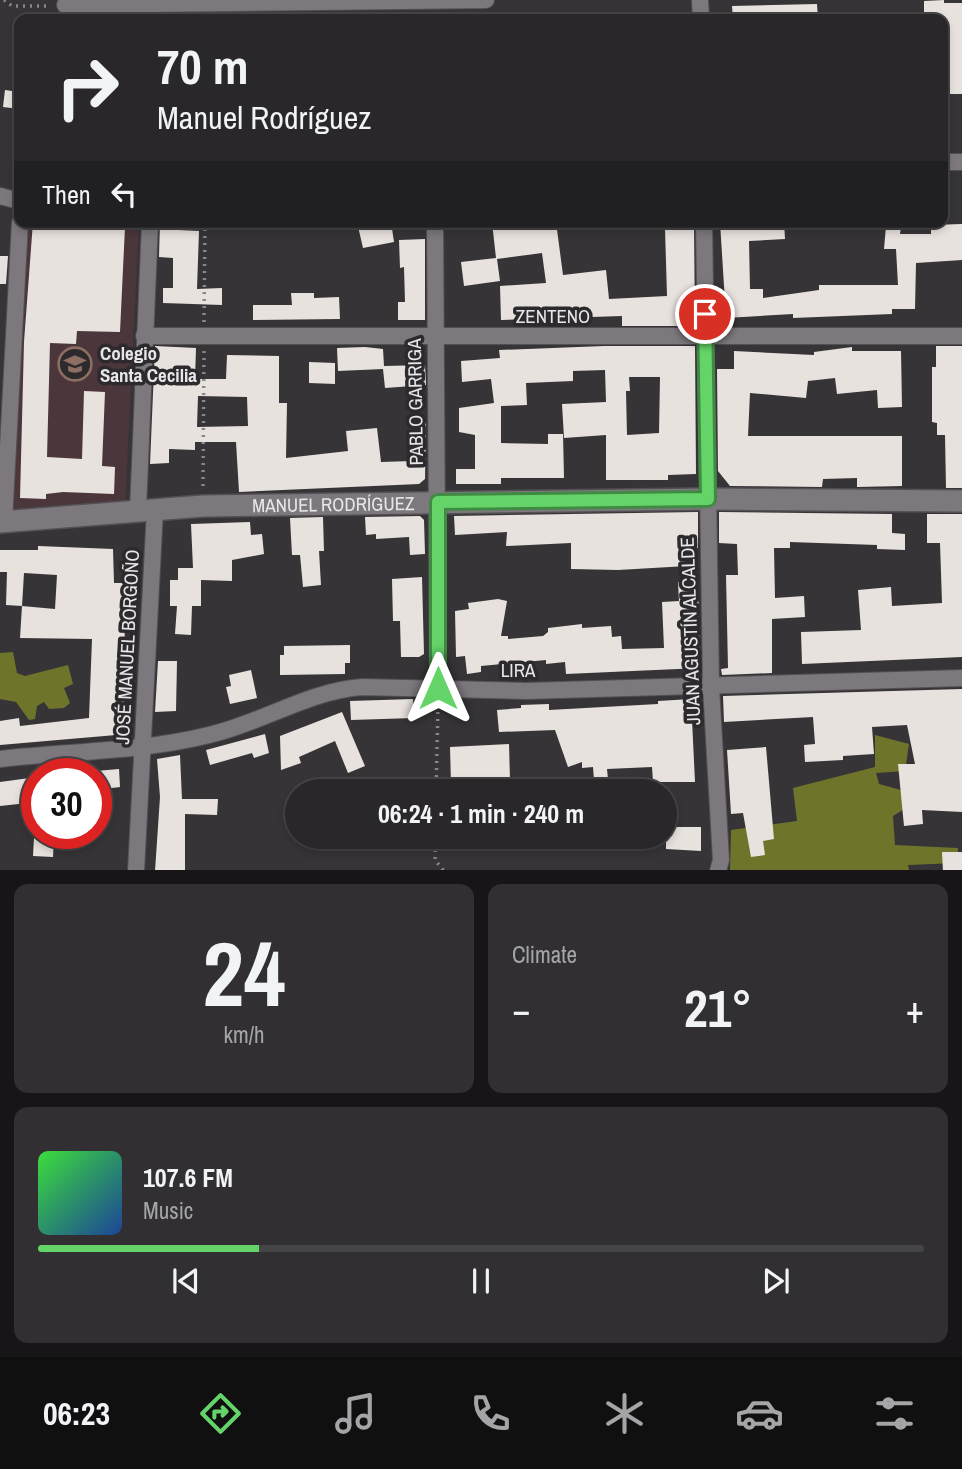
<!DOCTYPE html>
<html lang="en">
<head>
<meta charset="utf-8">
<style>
	body { margin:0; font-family:"Archivo Narrow",sans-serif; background:#312f32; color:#f1f3f6; height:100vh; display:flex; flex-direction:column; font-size:26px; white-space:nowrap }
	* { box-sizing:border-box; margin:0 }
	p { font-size:23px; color:#a5a5a8 }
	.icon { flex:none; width:38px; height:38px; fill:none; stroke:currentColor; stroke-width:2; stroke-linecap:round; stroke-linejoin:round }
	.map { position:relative; height:870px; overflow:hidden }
	.side { display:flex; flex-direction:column; gap:14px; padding:14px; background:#171517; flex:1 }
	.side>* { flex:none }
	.guide { position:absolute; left:14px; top:14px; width:934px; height:214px; border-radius:14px; box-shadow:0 4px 10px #0003,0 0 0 2px #454447; background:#29272a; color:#f1f3f6; overflow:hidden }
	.speed { position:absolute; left:21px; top:758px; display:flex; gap:14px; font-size:35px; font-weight:700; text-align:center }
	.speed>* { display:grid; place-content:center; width:91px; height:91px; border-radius:50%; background:#29272a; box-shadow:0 4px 10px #0003,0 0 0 2px #454447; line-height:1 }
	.speed .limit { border:10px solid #d22; background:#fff; color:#111 }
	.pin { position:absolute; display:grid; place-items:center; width:60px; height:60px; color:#fff; margin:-30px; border:4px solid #fff; border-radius:50%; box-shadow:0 2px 7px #0007 }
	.me { position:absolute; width:77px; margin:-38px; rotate:0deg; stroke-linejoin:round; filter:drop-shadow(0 0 5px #0008) }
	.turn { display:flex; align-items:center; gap:24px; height:147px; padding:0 28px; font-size:32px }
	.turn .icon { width:91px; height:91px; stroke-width:2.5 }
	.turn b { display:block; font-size:49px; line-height:60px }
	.then { display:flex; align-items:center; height:66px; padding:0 28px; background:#0003; gap:14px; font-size:26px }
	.big { font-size:52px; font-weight:700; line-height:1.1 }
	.side .widget { flex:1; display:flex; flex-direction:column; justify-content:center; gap:10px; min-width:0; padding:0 24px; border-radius:14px; background:#312f32 }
	.side .dial { align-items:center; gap:0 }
	.dial b { font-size:91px; line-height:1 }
	.song { display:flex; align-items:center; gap:21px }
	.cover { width:84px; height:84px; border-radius:10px; background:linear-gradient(135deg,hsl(120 70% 55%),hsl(220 70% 35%)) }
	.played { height:7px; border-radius:4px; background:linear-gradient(90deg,#64d468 25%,#454447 25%) }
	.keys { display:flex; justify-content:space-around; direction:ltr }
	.heat { display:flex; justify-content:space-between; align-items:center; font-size:38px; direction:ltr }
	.side .tiles { flex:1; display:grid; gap:14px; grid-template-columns:1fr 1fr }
	.widget:last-child { grid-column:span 2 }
	.trip { position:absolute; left:285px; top:779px; width:392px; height:70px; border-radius:35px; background:#29272a; box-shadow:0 4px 10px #0003,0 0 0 2px #454447; font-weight:700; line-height:70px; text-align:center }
	.tab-bar { display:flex; height:112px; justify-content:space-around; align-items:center; background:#101011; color:#a5a5a8 }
	.tab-bar .icon { width:49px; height:49px }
	.tab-bar .on { color:#64d468 }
	.tab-bar b { font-size:32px; color:#f1f3f6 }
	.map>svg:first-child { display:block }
</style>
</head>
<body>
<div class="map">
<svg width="962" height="871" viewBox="0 0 962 871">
	<rect width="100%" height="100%" fill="#373438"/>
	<path fill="#4b363b" d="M 23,222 L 139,222 L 125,505 L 13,514 Z"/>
	<g fill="#6f742b">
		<path d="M 13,652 L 17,673 L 25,676 L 68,665 L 73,684 L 64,688 L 70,703 L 64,708 L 49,709 L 44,702 L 37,706 L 35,719 L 29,720 L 16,702 L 0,699 L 0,653 Z"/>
		<path d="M 875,735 L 909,744 L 905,771 L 876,773 L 879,784 L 908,792 L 909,806 L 893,816 L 895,845 L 958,848 L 957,863 L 908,865 L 909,870 L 730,871 L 731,830 L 797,821 L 793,788 L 875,767 Z"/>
	</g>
	<g fill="#e8e2de" fill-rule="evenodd">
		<path d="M 944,0 L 944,3 L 962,3 L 962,94 L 943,94 L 943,18 L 924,18 L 924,1 Z"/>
		<path d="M 817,4 L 818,19 L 733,19 L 732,6 Z"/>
		<path d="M 5,90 L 19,92 L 19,109 L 3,107 Z"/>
		<path d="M 33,222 L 125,227 L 120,332 L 77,331 L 76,344 L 50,343 L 47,457 L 82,459 L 84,391 L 105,392 L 102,466 L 115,467 L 114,494 L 63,492 L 46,494 L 46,499 L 20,498 L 24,342 Z"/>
		<path d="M 160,222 L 178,222 L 178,230 L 199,231 L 197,289 L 222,288 L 222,305 L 163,303 L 163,288 L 173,288 L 173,258 L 159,257 Z"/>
		<path d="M 357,222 L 391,222 L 394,242 L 363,248 Z"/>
		<path d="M 492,222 L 556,222 L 563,275 L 606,270 L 609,299 L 667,296 L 665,228 L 694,227 L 695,326 L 622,326 L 622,316 L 501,320 L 500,286 L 546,283 L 542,253 L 497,259 L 500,281 L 464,286 L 461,262 L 496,258 Z"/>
		<path d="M 720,222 L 784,222 L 785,239 L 749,241 L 750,289 L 763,289 L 763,298 L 819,290 L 819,285 L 898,285 L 896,249 L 884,249 L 886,226 L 901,227 L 900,234 L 931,234 L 931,225 L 962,224 L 962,260 L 916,263 L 915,309 L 892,309 L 892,314 L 793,318 L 793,314 L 726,318 Z"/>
		<path d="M 425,239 L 425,320 L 398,320 L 398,302 L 405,302 L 404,267 L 400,268 L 399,240 Z"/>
		<path d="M 0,256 L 8,256 L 6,284 L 0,284 Z"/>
		<path d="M 291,293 L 314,293 L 314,298 L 339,297 L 340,319 L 253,320 L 253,305 L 292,305 Z"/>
		<path d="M 155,346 L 196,348 L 195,379 L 226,379 L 227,355 L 279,356 L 279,403 L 287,403 L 286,458 L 348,451 L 346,431 L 377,428 L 381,462 L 412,461 L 412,420 L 426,420 L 425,479 L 419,484 L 239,492 L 236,442 L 195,442 L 195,450 L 169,449 L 169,463 L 150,464 ZM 198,396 L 247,397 L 248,426 L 197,427 Z"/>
		<path d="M 604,346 L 695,346 L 696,474 L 668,475 L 668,480 L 606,480 L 606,435 L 564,438 L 562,404 L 606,402 L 605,370 L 573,371 L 573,381 L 526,383 L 527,405 L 501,406 L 501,443 L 548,444 L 548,434 L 563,434 L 564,478 L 501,478 L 501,484 L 456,484 L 456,469 L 475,469 L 475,435 L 459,432 L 459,408 L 494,403 L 491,379 L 462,382 L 461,361 L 500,358 L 499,350 ZM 629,377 L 660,377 L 659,433 L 627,435 L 626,391 L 630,391 Z"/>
		<path d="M 936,346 L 962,346 L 962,488 L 946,488 L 945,435 L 937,435 L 937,423 L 932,422 L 932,367 L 936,367 Z"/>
		<path d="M 365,347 L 383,349 L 384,366 L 425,365 L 426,385 L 385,388 L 383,369 L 338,371 L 337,348 Z"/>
		<path d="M 852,347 L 852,351 L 901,351 L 902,407 L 878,408 L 877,390 L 837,394 L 835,378 L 808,381 L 806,398 L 750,393 L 748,436 L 902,436 L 902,486 L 857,487 L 857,478 L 823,479 L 822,487 L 730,486 L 718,471 L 717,369 L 734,369 L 734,351 L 814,355 L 814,352 Z"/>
		<path d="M 309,362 L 335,363 L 335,384 L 309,383 Z"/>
		<path d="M 698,512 L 698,548 L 686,548 L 687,566 L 618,570 L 571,569 L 571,543 L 506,546 L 507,532 L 455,535 L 454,516 Z"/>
		<path d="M 719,512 L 892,514 L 892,533 L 905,534 L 905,550 L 877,549 L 877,545 L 790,542 L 790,548 L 774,548 L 775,598 L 804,596 L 805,617 L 772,619 L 772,673 L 722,675 L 721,669 L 728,668 L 726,575 L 738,575 L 737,544 L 719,543 Z"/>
		<path d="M 927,514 L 962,514 L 962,657 L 802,664 L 801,632 L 861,630 L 858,590 L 891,587 L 892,606 L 942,603 L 940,543 L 927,543 Z"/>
		<path d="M 420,516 L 424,520 L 425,554 L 410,555 L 409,537 L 376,539 L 376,534 L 366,535 L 365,517 Z"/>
		<path d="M 323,517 L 324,551 L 319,551 L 321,585 L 303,587 L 300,555 L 292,555 L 290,518 Z"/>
		<path d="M 250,522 L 251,535 L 262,534 L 264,554 L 232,560 L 232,581 L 201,580 L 201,606 L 192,606 L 191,635 L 175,634 L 177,606 L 170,606 L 170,580 L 178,580 L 178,568 L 193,568 L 191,524 Z"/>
		<path d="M 38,546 L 113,549 L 114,583 L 125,583 L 124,728 L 116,735 L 0,745 L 0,721 L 19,718 L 20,726 L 89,718 L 92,639 L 20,638 L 22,606 L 6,605 L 7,572 L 0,572 L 0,550 L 38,550 ZM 24,573 L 57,575 L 55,609 L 22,606 Z"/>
		<path d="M 422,577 L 424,654 L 419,657 L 401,657 L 400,621 L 393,621 L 392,579 Z"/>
		<path d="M 698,581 L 700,668 L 566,674 L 565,662 L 546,664 L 546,660 L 481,666 L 481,672 L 467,674 L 465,656 L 456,657 L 455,611 L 469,609 L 468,603 L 498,599 L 507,601 L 501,636 L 508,636 L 508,639 L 543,636 L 548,632 L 548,628 L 582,624 L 582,628 L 611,626 L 612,637 L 621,636 L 622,649 L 664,648 L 662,602 L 679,601 L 678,582 Z"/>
		<path d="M 350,645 L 350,663 L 345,663 L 345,674 L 280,675 L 280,655 L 284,655 L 284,646 Z"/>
		<path d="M 158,661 L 177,661 L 176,711 L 155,712 Z"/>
		<path d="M 251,670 L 257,698 L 230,704 L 226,687 L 231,686 L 229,675 Z"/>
		<path d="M 962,689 L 962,812 L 922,810 L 923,824 L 904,826 L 898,764 L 915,764 L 907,725 L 872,727 L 874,754 L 843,756 L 843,760 L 805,762 L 804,745 L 815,744 L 813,717 L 724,722 L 723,696 Z"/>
		<path d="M 413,699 L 414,718 L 351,720 L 350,701 Z"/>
		<path d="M 691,699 L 695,782 L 653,782 L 652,767 L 607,769 L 608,779 L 594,780 L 593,767 L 582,768 L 582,762 L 568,767 L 555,730 L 499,732 L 497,710 L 521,708 L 521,705 L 549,704 L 549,710 L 658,704 L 658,701 Z"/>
		<path d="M 342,712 L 365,766 L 348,773 L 335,741 L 299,757 L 301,763 L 281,770 L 280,736 Z"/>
		<path d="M 265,734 L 269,753 L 254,758 L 252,753 L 210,765 L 206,750 Z"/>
		<path d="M 509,744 L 510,780 L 451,784 L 450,747 Z"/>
		<path d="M 766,747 L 774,839 L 763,841 L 765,855 L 751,857 L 743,813 L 731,814 L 727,750 Z"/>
		<path d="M 180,755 L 182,799 L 218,799 L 217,815 L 185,814 L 185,871 L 155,871 L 160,797 L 157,759 Z"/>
		<path d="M 119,769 L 120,787 L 96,790 L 96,771 Z"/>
		<path d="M 37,777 L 37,802 L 0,806 L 0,782 Z"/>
		<path d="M 666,827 L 701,827 L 701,851 L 666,849 Z"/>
		<path d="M 34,838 L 54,839 L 53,857 L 33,856 Z"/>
		<path d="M 942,852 L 962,852 L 962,871 L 943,871 Z"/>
	</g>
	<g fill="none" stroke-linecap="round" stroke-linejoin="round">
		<defs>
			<g id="street">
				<path d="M 700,0 L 701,19"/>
				<path d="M 65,5 L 486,0"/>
				<path d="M 943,162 L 962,162"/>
				<path d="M 0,196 L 19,201"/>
				<path d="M 435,222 L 438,689"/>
				<path d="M 704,222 L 711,687 L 721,860 L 718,871"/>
				<path d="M 144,336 L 962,336"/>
				<path d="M 138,511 L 150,222"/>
				<path d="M 4,522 L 20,222"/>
				<path d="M 0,759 C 69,751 141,752 209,735 C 262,723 308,691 362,687 L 526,691 L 962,678"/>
				<path d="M 136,871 L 155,510"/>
			</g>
			<g id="secondary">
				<path id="s1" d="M 0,522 L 203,506 L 708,499 L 962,501"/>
			</g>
		</defs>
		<use href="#street" stroke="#535054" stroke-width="18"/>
		<use href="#secondary" stroke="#535054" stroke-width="24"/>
		<g stroke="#8a878b" stroke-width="3.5" stroke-dasharray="2 5" stroke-linecap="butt">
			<path d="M 4,0 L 12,6 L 49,6"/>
			<path d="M 204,322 L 205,222"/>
			<path d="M 203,486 L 204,350"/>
			<path d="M 436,791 L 438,706"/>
			<path d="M 436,836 L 435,860 L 444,871"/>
		</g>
		<use href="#street" stroke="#7c787d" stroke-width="16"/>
		<use href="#secondary" stroke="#7c787d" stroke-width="21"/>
	</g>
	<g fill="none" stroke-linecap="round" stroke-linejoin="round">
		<defs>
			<path id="route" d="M 438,688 L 438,502 L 708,499 L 705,314"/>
		</defs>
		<use href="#route" stroke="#418a44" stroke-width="18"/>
		<use href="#route" stroke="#64d468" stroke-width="12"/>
	</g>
	<defs>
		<symbol id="school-ring" viewBox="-11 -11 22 22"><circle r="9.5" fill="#2d2a2d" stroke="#8d6e63" stroke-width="1.5"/><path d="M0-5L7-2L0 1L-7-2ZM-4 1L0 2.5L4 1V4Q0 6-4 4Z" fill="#8d6e63"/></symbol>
	</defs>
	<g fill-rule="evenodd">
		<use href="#school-ring" x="56" y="345" width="38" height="38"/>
	</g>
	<g text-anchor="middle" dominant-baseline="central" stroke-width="7" stroke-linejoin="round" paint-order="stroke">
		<g font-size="19" fill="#e8e6e9" stroke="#2d2a2d">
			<text x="553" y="316">ZENTENO</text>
			<text transform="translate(415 402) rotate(-91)">PABLO GARRIGA</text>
			<text stroke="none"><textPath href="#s1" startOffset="334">MANUEL RODRÍGUEZ</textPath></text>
			<text transform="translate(690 631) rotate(-92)">JUAN AGUSTÍN ALCALDE</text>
			<text transform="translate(127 647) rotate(-87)">JOSÉ MANUEL BORGOÑO</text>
			<text x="518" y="670">LIRA</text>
		</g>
		<g font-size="19" font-weight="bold" fill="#e8e6e9" stroke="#2d2a2d" text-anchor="start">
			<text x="100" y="353">Colegio<tspan x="100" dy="22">Santa Cecilia</tspan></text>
		</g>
	</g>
</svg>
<div class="speed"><div class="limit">30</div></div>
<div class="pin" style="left:705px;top:314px;background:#d93025"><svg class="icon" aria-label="arrive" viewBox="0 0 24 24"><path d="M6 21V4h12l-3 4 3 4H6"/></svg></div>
<svg class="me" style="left:438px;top:688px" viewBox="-20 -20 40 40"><path d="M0-17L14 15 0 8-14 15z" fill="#64d468" stroke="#fff" stroke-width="4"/></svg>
<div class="trip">06:24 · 1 min · 240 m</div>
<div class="guide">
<div class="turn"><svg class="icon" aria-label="right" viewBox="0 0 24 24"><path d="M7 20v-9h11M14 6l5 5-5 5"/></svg><div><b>70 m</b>Manuel Rodríguez</div></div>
<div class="then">Then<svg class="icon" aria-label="left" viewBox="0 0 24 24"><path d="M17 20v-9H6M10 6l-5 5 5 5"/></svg></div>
</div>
</div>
<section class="side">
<div class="tiles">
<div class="widget dial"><b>24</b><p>km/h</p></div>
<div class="widget"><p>Climate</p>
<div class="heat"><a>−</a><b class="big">21°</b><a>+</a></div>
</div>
<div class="widget">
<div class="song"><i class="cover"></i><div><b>107.6 FM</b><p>Music</p></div></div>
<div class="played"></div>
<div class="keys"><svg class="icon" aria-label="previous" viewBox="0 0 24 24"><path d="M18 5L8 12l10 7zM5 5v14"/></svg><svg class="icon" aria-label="pause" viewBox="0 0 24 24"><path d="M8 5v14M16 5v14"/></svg><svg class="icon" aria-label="next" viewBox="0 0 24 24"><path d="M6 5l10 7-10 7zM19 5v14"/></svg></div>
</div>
</div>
</section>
<nav class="tab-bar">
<b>06:23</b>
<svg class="icon on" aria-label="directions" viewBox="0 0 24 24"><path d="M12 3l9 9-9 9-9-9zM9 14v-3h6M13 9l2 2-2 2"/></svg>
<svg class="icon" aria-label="music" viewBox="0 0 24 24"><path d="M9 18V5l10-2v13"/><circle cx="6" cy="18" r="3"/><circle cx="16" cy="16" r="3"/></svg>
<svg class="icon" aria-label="phone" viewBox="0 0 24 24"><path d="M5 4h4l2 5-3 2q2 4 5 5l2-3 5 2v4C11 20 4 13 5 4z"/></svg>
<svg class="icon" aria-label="climate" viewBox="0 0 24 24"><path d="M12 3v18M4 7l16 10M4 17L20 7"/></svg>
<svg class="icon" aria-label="car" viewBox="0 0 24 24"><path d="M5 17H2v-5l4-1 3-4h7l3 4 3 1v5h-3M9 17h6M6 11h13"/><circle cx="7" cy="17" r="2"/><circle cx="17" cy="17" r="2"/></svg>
<svg class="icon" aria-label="filters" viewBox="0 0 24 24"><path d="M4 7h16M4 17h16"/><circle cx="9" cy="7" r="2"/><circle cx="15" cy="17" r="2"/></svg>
</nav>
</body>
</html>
